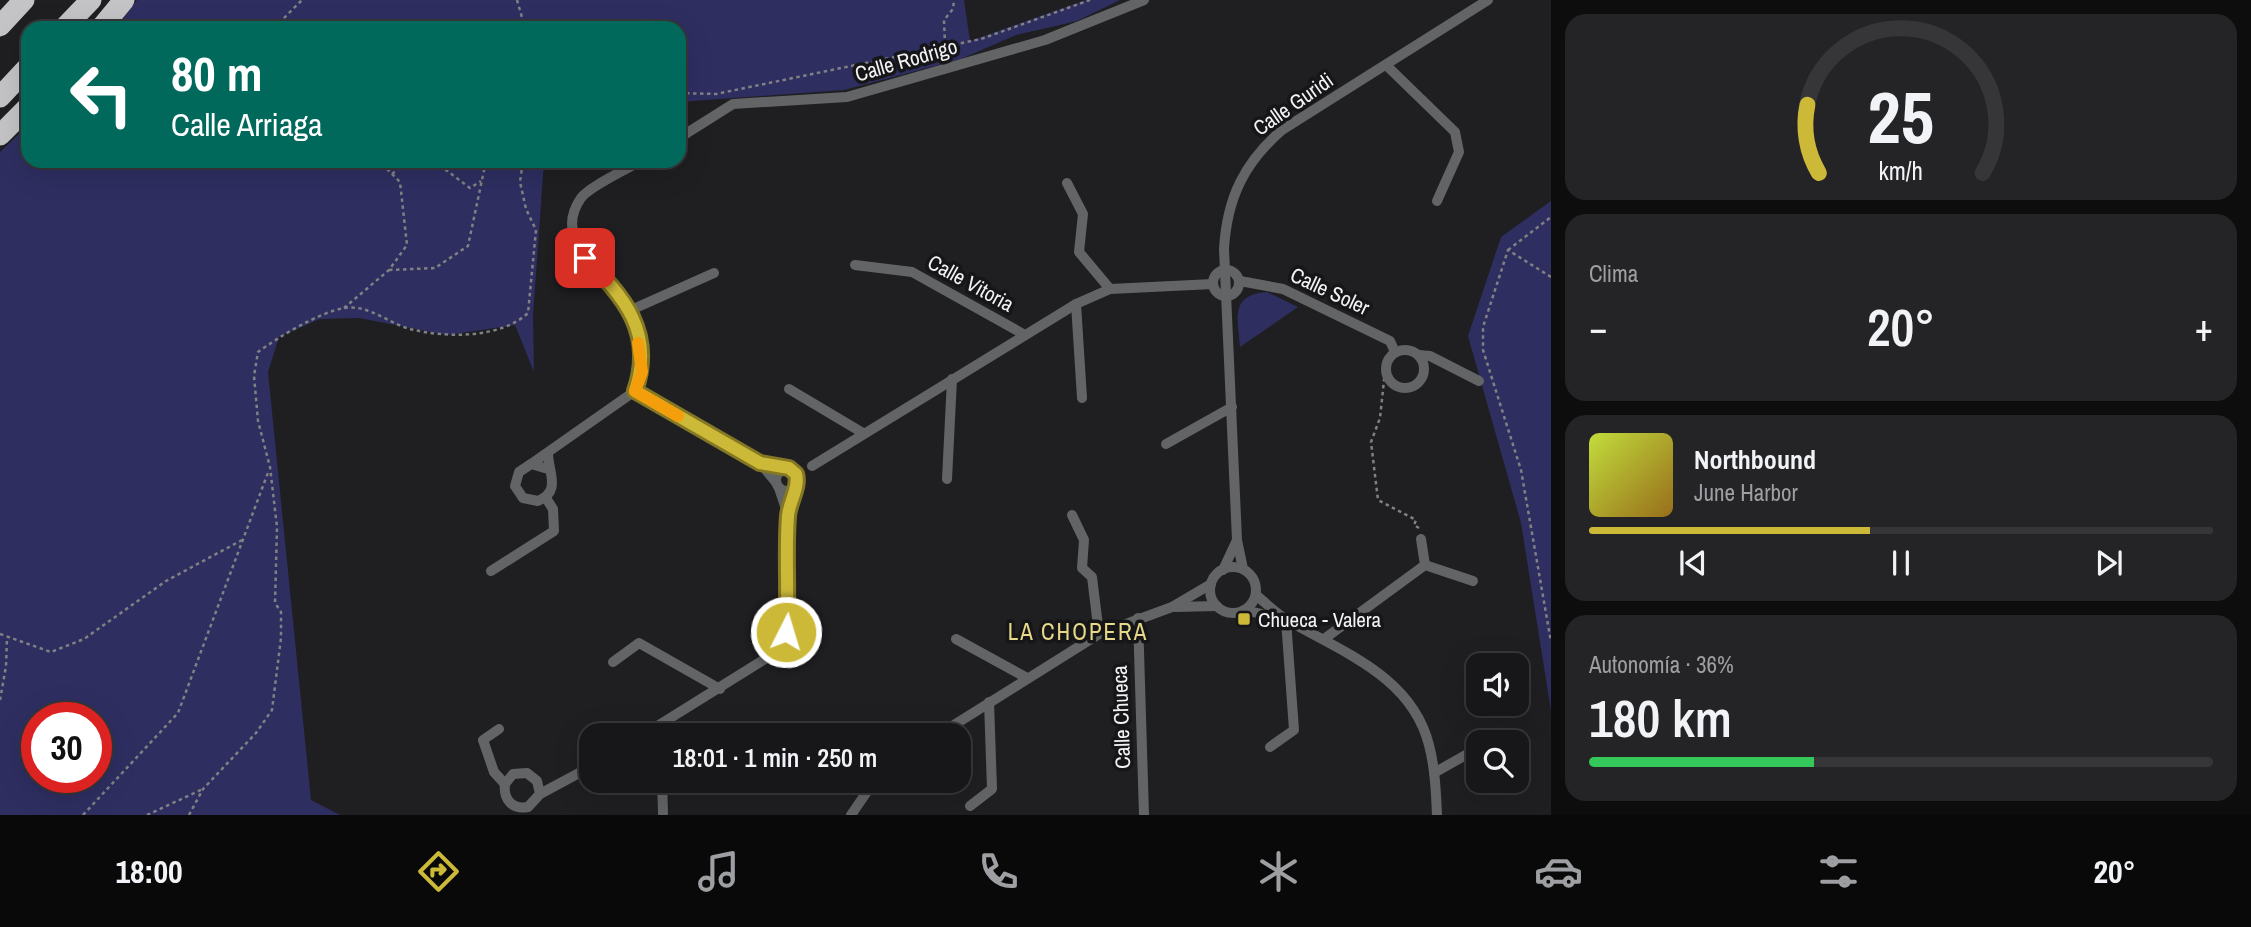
<!DOCTYPE html>
<html lang="es">
<head>
<meta charset="utf-8">
<style>
	body { margin:0; font-family:"Archivo Narrow",sans-serif; background:#242427; color:#f1f3f6; height:100vh; display:flex; flex-direction:column; font-size:26px; white-space:nowrap }
	* { box-sizing:border-box; margin:0 }
	p { font-size:23px; color:#9e9fa2 }
	.icon { flex:none; width:38px; height:38px; fill:none; stroke:currentColor; stroke-width:2; stroke-linecap:round; stroke-linejoin:round }
	.map { position:relative; flex:1; overflow:hidden }
	.side { display:flex; flex-direction:column; gap:14px; padding:14px; background:#0d0d0e; width:700px }
	.side>* { flex:none }
	.hud { position:absolute; left:21px; top:21px; width:665px; height:147px; border-radius:21px; box-shadow:0 7px 28px #0002,0 0 0 2px #363639; background:#00695c; color:#fff; overflow:hidden }
	.fabs { position:absolute; left:1466px; top:653px; display:grid; gap:14px }
	.fabs a { display:grid; place-items:center; width:63px; height:63px; border-radius:14px; background:#17171a; box-shadow:0 7px 28px #0002,0 0 0 2px #363639; font-size:35px }
	.speed { position:absolute; left:21px; top:702px; display:flex; gap:14px; font-size:35px; font-weight:700; text-align:center }
	.speed>* { display:grid; place-content:center; width:91px; height:91px; border-radius:50%; background:#17171a; box-shadow:0 7px 28px #0002,0 0 0 2px #363639; line-height:1 }
	.speed .limit { border:10px solid #d22; background:#fff; color:#111 }
	.pin { position:absolute; display:grid; place-items:center; width:60px; height:60px; color:#fff; margin:-30px; border-radius:14px; box-shadow:0 4px 10px #0006 }
	.me { position:absolute; width:77px; margin:-38px; rotate:5deg; stroke-linejoin:round; filter:drop-shadow(0 0 5px #0008) }
	.turn { display:flex; align-items:center; gap:24px; height:147px; padding:0 35px; font-size:32px }
	.turn .icon { width:91px; height:91px; stroke-width:2.5 }
	.turn b { display:block; font-size:49px; line-height:60px }
	.big { font-size:52px; font-weight:600; line-height:1.1 }
	.side .tile { flex:1; display:flex; flex-direction:column; justify-content:center; gap:10px; min-width:0; padding:0 24px; border-radius:21px; background:#242427 }
	.side .dial { align-items:center; gap:0 }
	.dial svg { height:182px; overflow:visible; fill:none; stroke:#363639; stroke-width:7; stroke-linecap:round; text-anchor:middle }
	.dial text { fill:#f1f3f6; stroke:none }
	.song { display:flex; align-items:center; gap:21px }
	.cover { width:84px; height:84px; border-radius:10px; background:linear-gradient(135deg,hsl(70 70% 55%),hsl(40 70% 35%)) }
	.played { height:7px; border-radius:4px; background:linear-gradient(90deg,#cdb938 45%,#363639 45%) }
	.keys { display:flex; justify-content:space-around; direction:ltr }
	.heat { display:flex; justify-content:space-between; align-items:center; font-size:38px; direction:ltr }
	.charge { height:10px; border-radius:5px; background:linear-gradient(90deg,#34c759 36%,#363639 0) }
	.trip { position:absolute; left:579px; top:723px; width:392px; height:70px; border-radius:21px; background:#17171a; box-shadow:0 7px 28px #0002,0 0 0 2px #363639; font-weight:600; line-height:70px; text-align:center }
	.tabs { display:flex; height:112px; justify-content:space-around; align-items:center; background:#09090a; color:#9e9fa2 }
	.tabs .icon { width:49px; height:49px }
	.tabs .active { color:#cdb938 }
	.tabs b { font-size:32px; color:#f1f3f6 }
	main { display:flex; flex:1; min-height:0 }
	.map>svg:first-child { display:block }
</style>
</head>
<body>
<main>
<div class="map">
<svg width="1551" height="815" viewBox="0 0 1551 815">
	<rect width="100%" height="100%" fill="#1f1f22"/>
	<g fill="#2e2e61" fill-rule="evenodd">
		<path d="M 137,0 L 964,0 L 970,41 L 1086,0 L 1120,0 L 1077,21 L 1016,35 L 961,59 L 844,90 L 679,102 L 679,28 L 116,28 Z"/>
		<path d="M 28,125 L 28,161 L 544,161 L 533,315 L 534,372 L 515,325 L 447,335 L 359,318 L 320,319 L 279,337 L 268,372 L 311,800 L 340,815 L 0,815 L 0,152 ZM 37,718 L 96,718 L 96,777 L 37,777 Z"/>
		<path d="M 1551,201 L 1551,711 L 1521,523 L 1468,336 L 1501,237 Z"/>
		<path d="M 1267,292 L 1298,307 L 1240,347 C 1238,319 1229,295 1267,292 Z"/>
	</g>
	<g fill="none" stroke-linecap="round" stroke-linejoin="round">
		<g stroke="#818183" stroke-width="2.5" stroke-dasharray="3.5 3.5" stroke-linecap="butt">
			<path d="M 517,0 L 525,28"/>
			<path d="M 274,28 L 302,0"/>
			<path d="M 945,45 L 944,20 L 953,9 L 954,0"/>
			<path d="M 679,93 L 716,94 L 981,39 L 1090,0"/>
			<path d="M 162,161 L 167,161"/>
			<path d="M 434,161 L 470,188 L 481,181"/>
			<path d="M 392,174 L 408,161"/>
			<path d="M 1508,250 L 1551,217"/>
			<path d="M 389,270 L 435,268 L 468,246 L 486,161"/>
			<path d="M 1551,277 L 1508,250 L 1483,327 L 1483,350 L 1521,470 L 1551,642"/>
			<path d="M 344,308 L 389,270 L 407,245 L 400,182 L 379,161"/>
			<path d="M 1385,371 L 1380,418 L 1371,442 L 1378,500 L 1416,520 L 1414,525 L 1419,528"/>
			<path d="M 0,634 L 51,652 L 84,639 L 166,581 L 242,540"/>
			<path d="M 0,700 L 6,666 L 7,638"/>
			<path d="M 83,815 L 178,713 L 269,470"/>
			<path d="M 147,815 L 203,789"/>
			<path d="M 189,815 L 203,789 L 256,733 L 272,710 L 281,638 L 281,612 L 275,603 L 277,527 L 270,467 L 258,421 L 254,376 L 258,352 C 280,336 318,313 344,308 C 368,304 388,323 410,329 C 445,338 500,339 528,313 L 536,230 L 526,209 L 520,182 L 523,161"/>
		</g>
		<g stroke="#636465" stroke-width="10">
			<path d="M 1386,65 L 1455,132 L 1459,152 L 1437,201"/>
			<path d="M 679,138 L 733,104 L 847,97 L 1045,40 L 1144,0"/>
			<path d="M 1067,183 L 1083,214 L 1079,252 L 1110,289"/>
			<path d="M 855,265 L 912,272 L 1025,335"/>
			<circle cx="1226" cy="283" r="13"/>
			<path d="M 1240,281 L 1283,289 L 1390,341 L 1395,352"/>
			<path d="M 1076,304 L 1082,398"/>
			<path d="M 631,310 L 714,273"/>
			<circle cx="1405" cy="369" r="19"/>
			<path d="M 1419,355 L 1430,356 L 1479,381"/>
			<path d="M 789,389 L 863,433"/>
			<path d="M 635,391 L 760,463"/>
			<path d="M 1166,444 L 1232,407"/>
			<path d="M 548,453 C 548,472 562,491 538,501 L 523,498 L 515,486 L 519,472 L 531,464 L 548,469"/>
			<path d="M 531,464 L 635,391 C 643,367 642,336 631,312 C 615,275 548,245 581,198 C 590,186 626,170 640,161"/>
			<path d="M 812,466 L 1076,304 L 1110,289 L 1213,284"/>
			<circle cx="787" cy="480" r="11"/>
			<path d="M 947,479 L 952,379"/>
			<path d="M 775,481 L 760,463 L 784,468"/>
			<path d="M 779,488 L 788,515 L 795,487"/>
			<path d="M 1072,515 L 1084,540 L 1082,568 L 1092,577 L 1099,634"/>
			<path d="M 1421,539 L 1425,565"/>
			<circle cx="1233" cy="590" r="23"/>
			<path d="M 1243,569 L 1237,540 L 1224,249 C 1227,198 1244,163 1282,130 L 1488,0"/>
			<path d="M 1223,570 L 1237,540"/>
			<path d="M 491,571 L 554,531 L 553,509 L 546,498"/>
			<path d="M 1256,595 C 1266,603 1277,615 1289,621 C 1344,653 1412,677 1429,745 C 1435,768 1436,792 1437,815"/>
			<path d="M 1175,607 L 1217,606"/>
			<path d="M 1244,610 L 1283,619"/>
			<path d="M 1138,618 L 1144,815"/>
			<path d="M 956,639 L 1027,678"/>
			<path d="M 1324,639 L 1425,565 L 1473,581"/>
			<path d="M 613,662 L 639,643 L 720,689"/>
			<path d="M 499,729 L 483,740 L 494,772 L 505,784"/>
			<path d="M 643,735 L 765,659 C 772,651 782,643 786,633 C 795,606 788,544 788,515"/>
			<path d="M 938,735 L 1099,634 L 1172,607 L 1211,584"/>
			<path d="M 1270,747 L 1294,730 L 1286,620"/>
			<path d="M 1434,773 L 1478,748"/>
			<path d="M 662,780 L 663,813"/>
			<path d="M 540,794 L 537,781 L 527,773 L 513,774 L 505,784 C 503,800 513,810 528,807 L 540,794 L 592,766"/>
			<path d="M 970,806 L 992,789 L 989,702"/>
			<path d="M 851,815 L 875,780"/>
		</g>
		<g stroke="#c4c4c7" stroke-width="21">
			<path d="M 0,26 L 24,0"/>
			<path d="M 64,28 L 91,0"/>
			<path d="M 101,28 L 124,0"/>
			<path d="M 0,97 L 28,67"/>
			<path d="M 0,135 L 28,107"/>
		</g>
	</g>
	<g fill="none" stroke-linecap="round" stroke-linejoin="round">
		<defs>
			<path id="route" d="M 585,258 C 624,297 655,332 635,391 L 760,463 L 789,468 L 796,474 C 800,487 789,502 788,516 C 785,555 789,593 786,632"/>
		</defs>
		<use href="#route" stroke="#857824" stroke-width="18"/>
		<use href="#route" stroke="#cdb938" stroke-width="12"/>
		<path stroke="#f59e0b" stroke-width="12" d="M 638,343 L 642,372 L 635,391 L 678,416"/>
	</g>
	<rect fill="#cdb938" stroke="#161618" stroke-width="2.5" x="1237" y="612" width="14" height="14" rx="3.5"/>
	<g text-anchor="middle" dominant-baseline="central" stroke-width="7" stroke-linejoin="round" paint-order="stroke">
		<g font-size="21" fill="#f3f3f5" stroke="#161618">
			<text transform="translate(906 60) rotate(-16)">Calle Rodrigo</text>
			<text transform="translate(1293 104) rotate(-35)">Calle Guridi</text>
			<text transform="translate(971 283) rotate(29)">Calle Vitoria</text>
			<text transform="translate(1330 291) rotate(25)">Calle Soler</text>
			<text transform="translate(1121 717) rotate(-92)">Calle Chueca</text>
		</g>
		<g font-size="21" fill="#f3f3f5" stroke="#161618" text-anchor="start">
			<text x="1258" y="619">Chueca - Valera</text>
		</g>
		<g font-size="23" letter-spacing="2" fill="#e6d98a" stroke="#161618">
			<text x="1078" y="631">LA CHOPERA</text>
		</g>
	</g>
</svg>
<div class="fabs">
<a><svg class="icon" aria-label="sound" viewBox="0 0 24 24"><path d="M4 9h4l5-4v14l-5-4H4zM17 9q2 3 0 6"/></svg></a>
<a><svg class="icon" aria-label="search" viewBox="0 0 24 24"><circle cx="10" cy="10" r="6"/><path d="M15 15l6 6"/></svg></a>
</div>
<div class="speed"><div class="limit">30</div></div>
<div class="pin" style="left:585px;top:258px;background:#d93025"><svg class="icon" aria-label="arrive" viewBox="0 0 24 24"><path d="M6 21V4h12l-3 4 3 4H6"/></svg></div>
<svg class="me" style="left:786px;top:632px" viewBox="-20 -20 40 40"><circle r="17" fill="#cdb938" stroke="#fff" stroke-width="3"/><path d="M0-11L8 9 0 5-8 9z" fill="#fff"/></svg>
<div class="trip">18:01 · 1 min · 250 m</div>
<div class="hud">
<div class="turn"><svg class="icon" aria-label="left" viewBox="0 0 24 24"><path d="M17 20v-9H6M10 6l-5 5 5 5"/></svg><div><b>80 m</b>Calle Arriaga</div></div>
</div>
</div>
<section class="side">
<div class="tile dial"><svg viewBox="0 0 100 80">
<path d="M14 69A42 42 0 1 1 86 69"/>
<path d="M14 69A42 42 0 0 1 9 39" stroke="#cdb938"/>
<text x="50" y="56" font-size="32" font-weight="700">25</text>
<text x="50" y="72" font-size="11">km/h</text>
</svg></div>
<div class="tile"><p>Clima</p>
<div class="heat"><a>−</a><b class="big">20°</b><a>+</a></div>
</div>
<div class="tile">
<div class="song"><i class="cover"></i><div><b>Northbound</b><p>June Harbor</p></div></div>
<div class="played"></div>
<div class="keys"><svg class="icon" aria-label="previous" viewBox="0 0 24 24"><path d="M18 5L8 12l10 7zM5 5v14"/></svg><svg class="icon" aria-label="pause" viewBox="0 0 24 24"><path d="M8 5v14M16 5v14"/></svg><svg class="icon" aria-label="next" viewBox="0 0 24 24"><path d="M6 5l10 7-10 7zM19 5v14"/></svg></div>
</div>
<div class="tile"><p>Autonomía · 36%</p><b class="big">180 km</b><div class="charge"></div></div>
</section>
</main>
<nav class="tabs">
<b>18:00</b>
<svg class="icon active" aria-label="directions" viewBox="0 0 24 24"><path d="M12 3l9 9-9 9-9-9zM9 14v-3h6M13 9l2 2-2 2"/></svg>
<svg class="icon" aria-label="music" viewBox="0 0 24 24"><path d="M9 18V5l10-2v13"/><circle cx="6" cy="18" r="3"/><circle cx="16" cy="16" r="3"/></svg>
<svg class="icon" aria-label="phone" viewBox="0 0 24 24"><path d="M5 4h4l2 5-3 2q2 4 5 5l2-3 5 2v4C11 20 4 13 5 4z"/></svg>
<svg class="icon" aria-label="climate" viewBox="0 0 24 24"><path d="M12 3v18M4 7l16 10M4 17L20 7"/></svg>
<svg class="icon" aria-label="car" viewBox="0 0 24 24"><path d="M5 17H2v-5l4-1 3-4h7l3 4 3 1v5h-3M9 17h6M6 11h13"/><circle cx="7" cy="17" r="2"/><circle cx="17" cy="17" r="2"/></svg>
<svg class="icon" aria-label="filters" viewBox="0 0 24 24"><path d="M4 7h16M4 17h16"/><circle cx="9" cy="7" r="2"/><circle cx="15" cy="17" r="2"/></svg>
<b>20°</b>
</nav>
</body>
</html>
